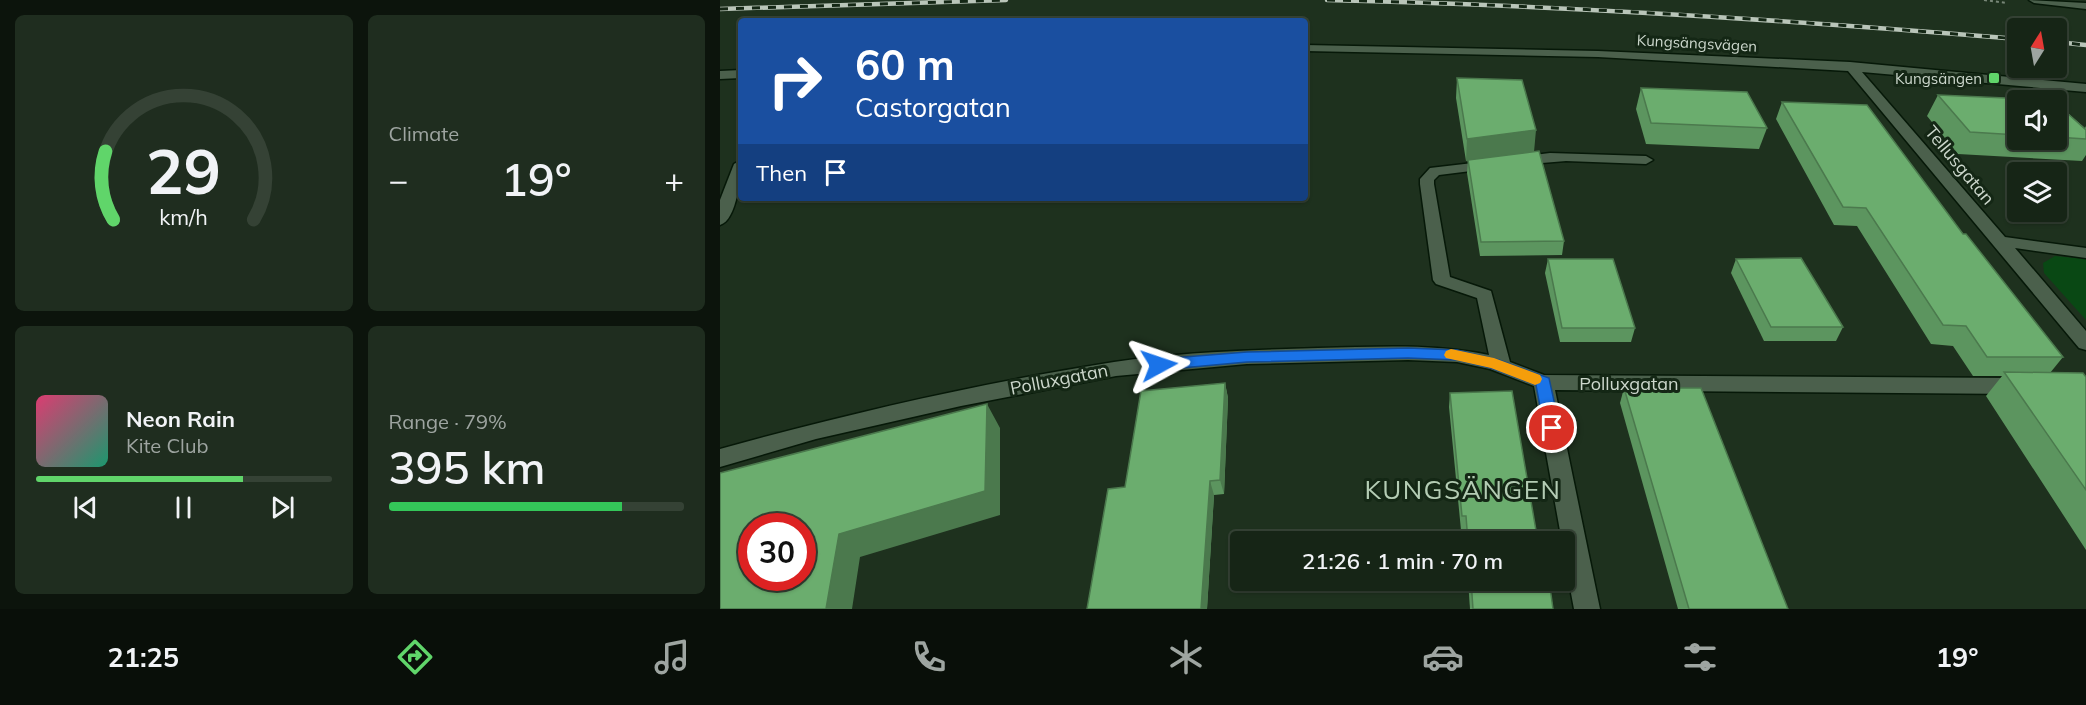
<!DOCTYPE html>
<html lang="en">
<head>
<meta charset="utf-8">
<style>
	body { margin:0; font-family:Mulish,sans-serif; background:#1f2d1f; color:#f1f3f6; height:100vh; display:flex; flex-direction:column; font-size:22px; white-space:nowrap }
	* { box-sizing:border-box; margin:0 }
	p { font-size:20px; color:#9ea5a1 }
	.icon { flex:none; width:33px; height:33px; fill:none; stroke:currentColor; stroke-width:2; stroke-linecap:round; stroke-linejoin:round }
	.map { position:relative; flex:1; overflow:hidden }
	.details { display:flex; flex-direction:column; gap:15px; padding:15px; background:#0c140c; width:720px }
	.details>* { flex:none }
	.guide { position:absolute; left:18px; top:18px; width:570px; height:183px; border-radius:6px; box-shadow:0 2px 4px #0004,0 0 0 2px #354235; background:#1a4fa0; color:#fff; overflow:hidden }
	.needle { width:39px; rotate:11deg }
	.tools { position:absolute; left:1287px; top:18px; display:grid; gap:12px }
	.tools a { display:grid; place-items:center; width:60px; height:60px; border-radius:6px; background:#162516; box-shadow:0 2px 4px #0004,0 0 0 2px #354235; font-size:30px }
	.speed { position:absolute; left:18px; top:513px; display:flex; gap:12px; font-size:30px; font-weight:700; text-align:center }
	.speed>* { display:grid; place-content:center; width:78px; height:78px; border-radius:50%; background:#162516; box-shadow:0 2px 4px #0004,0 0 0 2px #354235; line-height:1 }
	.speed .limit { border:9px solid #d22; background:#fff; color:#111 }
	.pin { position:absolute; display:grid; place-items:center; width:51px; height:51px; color:#fff; margin:-26px; border:3px solid #fff; border-radius:50%; box-shadow:0 2px 6px #0007 }
	.me { position:absolute; width:66px; margin:-33px; rotate:85deg; stroke-linejoin:round; filter:drop-shadow(0 0 4px #0008) }
	.turn { display:flex; align-items:center; gap:21px; height:126px; padding:0 18px; font-size:27px }
	.turn .icon { width:78px; height:78px; stroke-width:2.5 }
	.turn b { display:block; font-size:42px; line-height:51px }
	.then { display:flex; align-items:center; height:57px; padding:0 18px; background:#0003; gap:12px; font-size:22px }
	.big { font-size:45px; font-weight:600; line-height:1.1 }
	.details .tile { flex:1; display:flex; flex-direction:column; justify-content:center; gap:9px; min-width:0; padding:0 21px; border-radius:9px; background:#1f2d1f }
	.details .dial { align-items:center; gap:0 }
	.dial svg { height:156px; overflow:visible; fill:none; stroke:#354235; stroke-width:7; stroke-linecap:round; text-anchor:middle }
	.dial text { fill:#f1f3f6; stroke:none }
	.song { display:flex; align-items:center; gap:18px }
	.cover { width:72px; height:72px; border-radius:9px; background:linear-gradient(135deg,hsl(340 70% 55%),hsl(160 70% 35%)) }
	.played { height:6px; border-radius:3px; background:linear-gradient(90deg,#60d56a 70%,#354235 70%) }
	.keys { display:flex; justify-content:space-around; direction:ltr }
	.heat { display:flex; justify-content:space-between; align-items:center; font-size:33px; direction:ltr }
	.charge { height:9px; border-radius:4px; background:linear-gradient(90deg,#34c759 79%,#354235 0) }
	.details .tiles { flex:1; display:grid; gap:15px; grid-template-columns:repeat(2,1fr) }
	.trip { position:absolute; left:510px; top:531px; width:345px; height:60px; border-radius:6px; background:#162516; box-shadow:0 2px 4px #0004,0 0 0 2px #354235; font-weight:600; line-height:60px; text-align:center }
	.tabs { display:flex; height:96px; justify-content:space-around; align-items:center; background:#090f09; color:#9ea5a1 }
	.tabs .icon { width:42px; height:42px }
	.tabs .current { color:#60d56a }
	.tabs b { font-size:27px; color:#f1f3f6 }
	main { display:flex; flex:1; min-height:0 }
	.map>svg:first-child { display:block }
</style>
</head>
<body>
<main>
<section class="details">
<div class="tiles">
<div class="tile dial"><svg viewBox="0 0 100 80">
<path d="M14 69A42 42 0 1 1 86 69"/>
<path d="M14 69A42 42 0 0 1 10 34" stroke="#60d56a"/>
<text x="50" y="56" font-size="32" font-weight="700">29</text>
<text x="50" y="72" font-size="11">km/h</text>
</svg></div>
<div class="tile"><p>Climate</p>
<div class="heat"><a>−</a><b class="big">19°</b><a>+</a></div>
</div>
<div class="tile">
<div class="song"><i class="cover"></i><div><b>Neon Rain</b><p>Kite Club</p></div></div>
<div class="played"></div>
<div class="keys"><svg class="icon" aria-label="previous" viewBox="0 0 24 24"><path d="M18 5L8 12l10 7zM5 5v14"/></svg><svg class="icon" aria-label="pause" viewBox="0 0 24 24"><path d="M8 5v14M16 5v14"/></svg><svg class="icon" aria-label="next" viewBox="0 0 24 24"><path d="M6 5l10 7-10 7zM19 5v14"/></svg></div>
</div>
<div class="tile"><p>Range · 79%</p><b class="big">395 km</b><div class="charge"></div></div>
</div>
</section>
<div class="map">
<svg width="1366" height="609" viewBox="0 0 1366 609">
	<rect width="100%" height="100%" fill="#1e311e"/>
	<path fill="#094814" d="M 1335,256 L 1366,259 L 1366,320 L 1324,273 L 1323,263 Z"/>
	<g fill="none" stroke-linecap="round" stroke-linejoin="round">
		<defs>
			<g id="minor">
				<path d="M 1309,0 L 1366,3 L 1366,9 L 1314,3 Z"/>
				<path d="M 585,45 L 878,51 L 1130,62 L 1366,84 L 1366,92 L 1142,72 L 1285,237 L 1366,248 L 1366,258 L 1295,248 L 1366,331 L 1366,350 L 1359,348 L 1128,71 L 878,57 L 585,51 Z"/>
				<path d="M 21,70 L 21,78 L 0,79 L 0,71 Z"/>
				<path d="M 830,153 L 926,156 L 933,160 L 926,164 L 846,161 L 798,165 L 791,161 L 798,157 Z"/>
				<path d="M 21,160 C 21,175 17,220 0,225 L 0,200 L 14,164 Z"/>
				<path d="M 770,161 L 775,162 L 777,165 L 775,168 L 719,175 L 714,180 L 714,184 L 730,277 L 771,291 L 790,362 L 824,375 L 1298,378 L 1305,381 L 1308,386 L 1305,391 L 1298,394 L 835,390 L 880,609 L 854,609 L 844,556 L 844,542 L 842,542 L 814,386 L 770,369 L 737,362 L 688,360 L 527,364 L 396,376 L 241,406 L 96,439 L 0,467 L 0,449 C 130,413 261,383 394,362 C 461,352 530,350 598,348 C 656,347 713,343 769,355 L 757,298 L 716,284 L 713,280 L 700,184 L 700,179 L 710,168 Z"/>
			</g>
		</defs>
		<use href="#minor" stroke="#061808" stroke-width="3"/>
		<path stroke="#778677" stroke-width="2" stroke-dasharray="3 3" stroke-linecap="butt" d="M 1264,0 L 1287,3"/>
		<use href="#minor" fill="#4b604c" fill-rule="evenodd"/>
		<defs>
			<g id="rail">
				<path d="M 607,0 C 838,5 1068,20 1298,39"/>
				<path d="M 0,9 L 286,0"/>
				<path d="M 1336,42 L 1366,45"/>
			</g>
		</defs>
		<use href="#rail" stroke="#b9c5b9" stroke-width="4.5"/>
		<use href="#rail" stroke="#142715" stroke-width="3" stroke-dasharray="8" stroke-linecap="butt"/>
	</g>
	<g fill="#5c955f">
		<path d="M 737,78 L 814,152 L 844,241 L 842,255 L 760,256 L 747,173 L 748,160 L 746,161 L 736,98 Z"/>
		<path d="M 921,88 L 1047,128 L 1039,149 L 926,144 L 916,109 Z"/>
		<path d="M 1218,95 L 1298,100 L 1298,140 L 1336,140 L 1336,103 L 1365,128 L 1366,126 L 1366,155 L 1362,161 L 1238,154 L 1207,116 Z"/>
		<path d="M 1062,102 L 1243,234 L 1343,357 L 1330,373 L 1366,377 L 1366,550 L 1266,396 L 1282,376 L 1253,376 L 1233,346 L 1211,344 L 1137,226 L 1114,225 L 1056,119 Z"/>
		<path d="M 828,259 L 915,328 L 911,342 L 840,342 L 825,273 Z"/>
		<path d="M 1016,259 L 1123,327 L 1116,341 L 1044,341 L 1011,273 Z"/>
		<path d="M 505,383 L 508,398 L 504,494 L 494,495 L 487,609 L 367,609 Z"/>
		<path d="M 904,388 L 1068,609 L 958,609 L 900,403 Z"/>
		<path d="M 730,393 L 818,542 L 745,542 L 744,530 L 741,530 L 729,407 Z"/>
		<path d="M 748,580 L 829,580 L 833,609 L 750,609 Z"/>
	</g>
	<g fill="#4b794d">
		<path d="M 816,130 L 814,152 L 746,161 L 747,139 Z"/>
		<path d="M 505,383 L 508,398 L 504,494 L 500,480 Z"/>
		<path d="M 267,404 L 280,428 L 280,515 L 140,557 L 132,609 L 106,609 L 119,534 Z"/>
		<path d="M 490,481 L 494,495 L 487,609 L 481,609 Z"/>
	</g>
	<g fill="#6bad6e" stroke="#4b794d" stroke-width="1.5" fill-rule="evenodd">
		<path d="M 737,78 L 802,80 L 816,130 L 747,139 Z"/>
		<path d="M 921,88 L 1027,92 L 1047,128 L 931,123 Z"/>
		<path d="M 1218,95 L 1331,100 L 1298,100 L 1298,135 L 1250,132 Z"/>
		<path d="M 1062,102 L 1147,105 L 1243,234 L 1246,234 L 1343,357 L 1267,357 L 1246,326 L 1223,325 L 1146,208 L 1123,207 Z"/>
		<path d="M 1336,103 L 1366,130 L 1366,139 L 1336,137 Z"/>
		<path d="M 819,151 L 844,241 L 761,242 L 748,160 Z"/>
		<path d="M 1081,258 L 1123,327 L 1051,327 L 1016,259 Z"/>
		<path d="M 828,259 L 893,259 L 915,328 L 842,328 Z"/>
		<path d="M 1284,372 L 1363,373 L 1366,377 L 1366,490 Z"/>
		<path d="M 505,383 L 500,480 L 490,481 L 481,609 L 367,609 L 388,489 L 405,487 L 421,391 Z"/>
		<path d="M 904,388 L 981,388 L 1068,609 L 969,609 Z"/>
		<path d="M 792,391 L 818,542 L 748,542 L 746,516 L 742,516 L 730,393 Z"/>
		<path d="M 267,404 L 265,491 L 119,534 L 106,609 L 0,609 L 0,473 ZM 32,526 L 82,526 L 82,578 L 32,578 Z"/>
		<path d="M 751,580 L 829,580 L 833,609 L 753,609 Z"/>
	</g>
	<path fill="#1a73e8" stroke="#114b97" stroke-width="1.5" d="M 688,348 L 737,350 L 779,360 L 829,378 L 840,428 L 838,432 L 832,434 L 826,432 L 824,428 L 816,385 L 771,368 L 737,360 L 688,358 L 527,362 L 439,370 L 434,369 L 432,365 L 434,361 L 439,359 L 527,352 Z"/>
	<path fill="#f59e0b" d="M 731,349 L 774,358 L 820,375 L 822,379 L 820,383 L 815,385 L 771,368 L 726,358 L 724,355 L 726,351 Z"/>
	<rect fill="#60d56a" stroke="#142715" stroke-width="2" x="1268" y="72" width="12" height="12" rx="3"/>
	<g text-anchor="middle" dominant-baseline="central" stroke-width="6" stroke-linejoin="round" paint-order="stroke">
		<g font-size="15" fill="#ccd7cc" stroke="#142715">
			<text transform="translate(977 43) rotate(3)">Kungsängsvägen</text>
		</g>
		<g font-size="15" fill="#ccd7cc" stroke="#142715" text-anchor="end">
			<text x="1262" y="78">Kungsängen</text>
		</g>
		<g font-size="18" fill="#ccd7cc" stroke="#142715">
			<text transform="translate(1240 165) rotate(50)">Tellusgatan</text>
			<text transform="translate(339 379) rotate(-11)">Polluxgatan</text>
			<text x="909" y="383">Polluxgatan</text>
		</g>
		<g font-size="26" letter-spacing="1.5" fill="#b4ccb4" stroke="#142715">
			<text x="743" y="489">KUNGSÄNGEN</text>
		</g>
	</g>
</svg>
<div class="tools">
<a><svg class="needle" viewBox="-14 -14 28 28"><path d="M0-13l5 13h-10z" fill="#e53935"/><path d="M0 13l5-13h-10z" fill="#9ea5a1"/></svg></a>
<a><svg class="icon" aria-label="sound" viewBox="0 0 24 24"><path d="M4 9h4l5-4v14l-5-4H4zM17 9q2 3 0 6"/></svg></a>
<a><svg class="icon" aria-label="layers" viewBox="0 0 24 24"><path d="M12 4l9 5-9 5-9-5zM3 14l9 5 9-5"/></svg></a>
</div>
<div class="speed"><div class="limit">30</div></div>
<div class="pin" style="left:832px;top:428px;background:#d93025"><svg class="icon" aria-label="arrive" viewBox="0 0 24 24"><path d="M6 21V4h12l-3 4 3 4H6"/></svg></div>
<svg class="me" style="left:439px;top:365px" viewBox="-20 -20 40 40"><path d="M0-17L14 15 0 8-14 15z" fill="#1a73e8" stroke="#fff" stroke-width="4"/></svg>
<div class="trip">21:26 · 1 min · 70 m</div>
<div class="guide">
<div class="turn"><svg class="icon" aria-label="right" viewBox="0 0 24 24"><path d="M7 20v-9h11M14 6l5 5-5 5"/></svg><div><b>60 m</b>Castorgatan</div></div>
<div class="then">Then<svg class="icon" aria-label="arrive" viewBox="0 0 24 24"><path d="M6 21V4h12l-3 4 3 4H6"/></svg></div>
</div>
</div>
</main>
<nav class="tabs">
<b>21:25</b>
<svg class="icon current" aria-label="directions" viewBox="0 0 24 24"><path d="M12 3l9 9-9 9-9-9zM9 14v-3h6M13 9l2 2-2 2"/></svg>
<svg class="icon" aria-label="music" viewBox="0 0 24 24"><path d="M9 18V5l10-2v13"/><circle cx="6" cy="18" r="3"/><circle cx="16" cy="16" r="3"/></svg>
<svg class="icon" aria-label="phone" viewBox="0 0 24 24"><path d="M5 4h4l2 5-3 2q2 4 5 5l2-3 5 2v4C11 20 4 13 5 4z"/></svg>
<svg class="icon" aria-label="climate" viewBox="0 0 24 24"><path d="M12 3v18M4 7l16 10M4 17L20 7"/></svg>
<svg class="icon" aria-label="car" viewBox="0 0 24 24"><path d="M5 17H2v-5l4-1 3-4h7l3 4 3 1v5h-3M9 17h6M6 11h13"/><circle cx="7" cy="17" r="2"/><circle cx="17" cy="17" r="2"/></svg>
<svg class="icon" aria-label="filters" viewBox="0 0 24 24"><path d="M4 7h16M4 17h16"/><circle cx="9" cy="7" r="2"/><circle cx="15" cy="17" r="2"/></svg>
<b>19°</b>
</nav>
</body>
</html>
